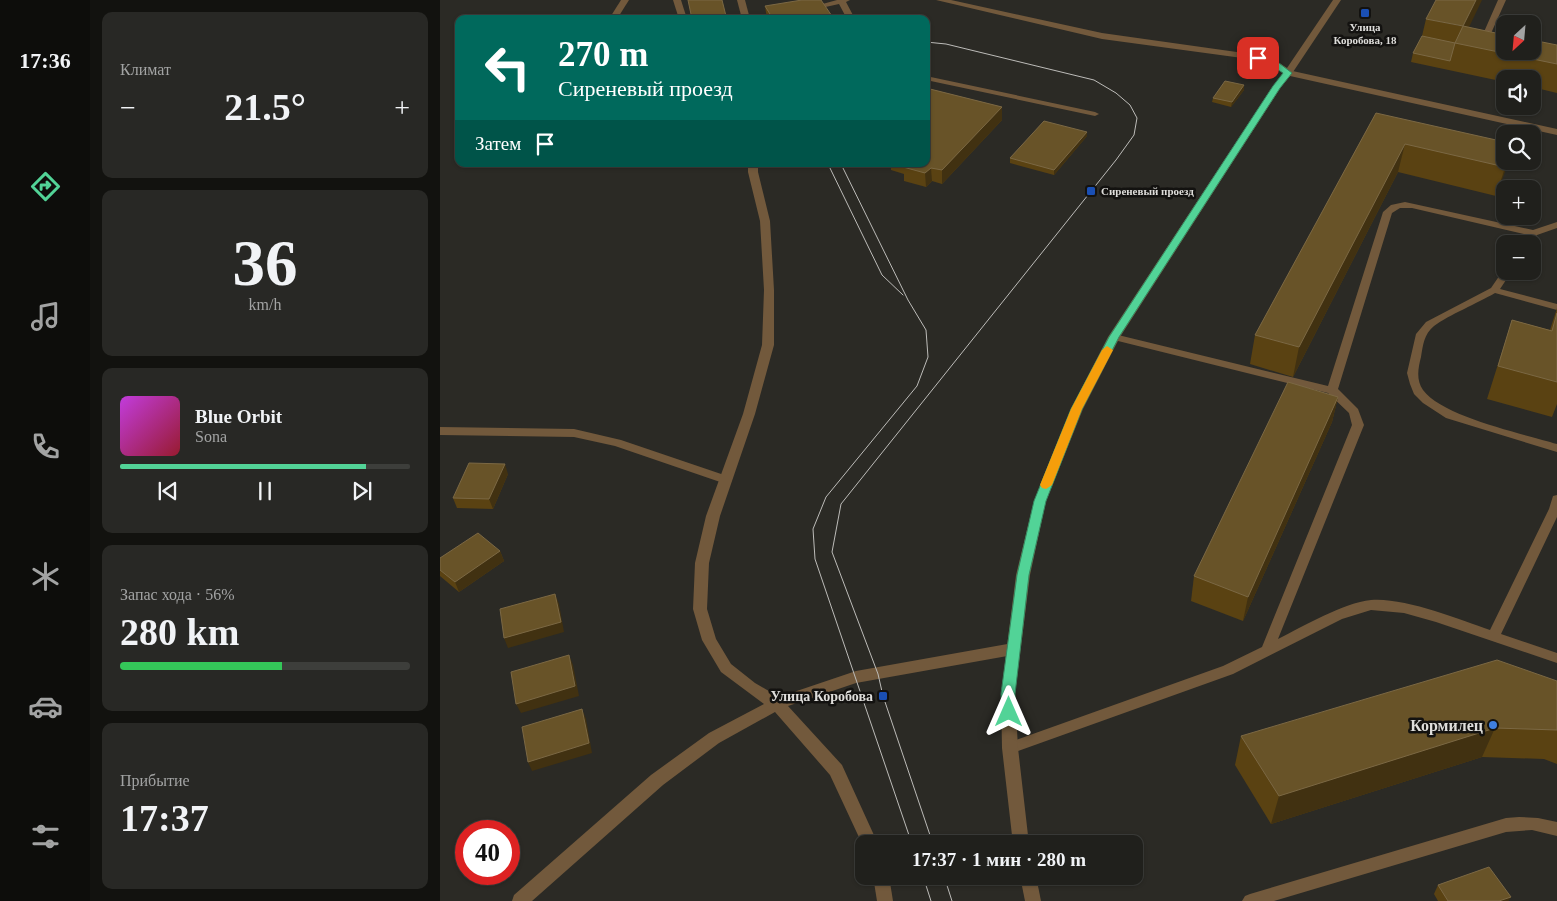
<!DOCTYPE html>
<html lang="ru">
<head>
<meta charset="utf-8">
<style>
	body { margin:0; font-family:Georgia,serif; background:#282825; color:#f1f3f6; height:100vh; display:flex; flex-direction:column; font-size:19px; white-space:nowrap }
	* { box-sizing:border-box; margin:0 }
	p { font-size:16px; color:#a2a3a3 }
	.icon { flex:none; width:28px; height:28px; fill:none; stroke:currentColor; stroke-width:2; stroke-linecap:round; stroke-linejoin:round }
	.map { position:relative; flex:1; overflow:hidden }
	.panel { display:flex; flex-direction:column; gap:12px; padding:12px; background:#12120f; width:350px }
	.panel>* { flex:none }
	.hud { position:absolute; left:15px; top:15px; width:475px; height:152px; border-radius:10px; box-shadow:0 1px 4px #0004,0 0 0 1px #3d3e3b; background:#00695c; color:#fff; overflow:hidden }
	.needle { width:32px; rotate:206deg }
	.buttons { position:absolute; left:1056px; top:15px; display:grid; gap:10px }
	.buttons a { display:grid; place-items:center; width:45px; height:45px; border-radius:10px; background:#20201c; box-shadow:0 1px 4px #0004,0 0 0 1px #3d3e3b; font-size:25px }
	.speed { position:absolute; left:15px; top:820px; display:flex; gap:10px; font-size:25px; font-weight:700; text-align:center }
	.speed>* { display:grid; place-content:center; width:65px; height:65px; border-radius:50%; background:#20201c; box-shadow:0 1px 4px #0004,0 0 0 1px #3d3e3b; line-height:1 }
	.speed .limit { border:8px solid #d22; background:#fff; color:#111 }
	.pin { position:absolute; display:grid; place-items:center; width:42px; height:42px; color:#fff; margin:-21px; border-radius:10px; box-shadow:0 2px 8px #0006 }
	.me { position:absolute; width:55px; margin:-28px; rotate:0deg; stroke-linejoin:round; filter:drop-shadow(0 0 4px #0008) }
	.turn { display:flex; align-items:center; gap:18px; height:105px; padding:0 20px; font-size:22px }
	.turn .icon { width:65px; height:65px; stroke-width:2.5 }
	.turn b { display:block; font-size:35px; line-height:42px }
	.then { display:flex; align-items:center; height:48px; padding:0 20px; background:#0003; gap:10px; font-size:19px }
	.big { font-size:38px; font-weight:800; line-height:1.1 }
	.panel .card { flex:1; display:flex; flex-direction:column; justify-content:center; gap:8px; min-width:0; padding:0 18px; border-radius:10px; background:#282825 }
	.panel .dial { align-items:center; gap:0 }
	.dial b { font-size:65px; line-height:1 }
	.song { display:flex; align-items:center; gap:15px }
	.cover { width:60px; height:60px; border-radius:8px; background:linear-gradient(135deg,hsl(290 70% 55%),hsl(350 70% 35%)) }
	.played { height:5px; border-radius:2px; background:linear-gradient(90deg,#52d397 85%,#3d3e3b 85%) }
	.keys { display:flex; justify-content:space-around; direction:ltr }
	.heat { display:flex; justify-content:space-between; align-items:center; font-size:28px; direction:ltr }
	.charge { height:8px; border-radius:4px; background:linear-gradient(90deg,#34c759 56%,#3d3e3b 0) }
	.trip { position:absolute; left:415px; top:835px; width:288px; height:50px; border-radius:10px; background:#20201c; box-shadow:0 1px 4px #0004,0 0 0 1px #3d3e3b; font-weight:800; line-height:50px; text-align:center }
	main { display:flex; flex:1; min-height:0 }
	.menu { display:flex; flex-direction:column; width:90px; justify-content:space-around; align-items:center; background:#0d0d0b; color:#a2a3a3 }
	.menu .icon { width:35px; height:35px }
	.menu .current { color:#52d397 }
	.menu b { font-size:22px; color:#f1f3f6 }
	.map>svg:first-child { display:block }
</style>
</head>
<body>
<main>
<nav class="menu">
<b>17:36</b>
<svg class="icon current" aria-label="directions" viewBox="0 0 24 24"><path d="M12 3l9 9-9 9-9-9zM9 14v-3h6M13 9l2 2-2 2"/></svg>
<svg class="icon" aria-label="music" viewBox="0 0 24 24"><path d="M9 18V5l10-2v13"/><circle cx="6" cy="18" r="3"/><circle cx="16" cy="16" r="3"/></svg>
<svg class="icon" aria-label="phone" viewBox="0 0 24 24"><path d="M5 4h4l2 5-3 2q2 4 5 5l2-3 5 2v4C11 20 4 13 5 4z"/></svg>
<svg class="icon" aria-label="climate" viewBox="0 0 24 24"><path d="M12 3v18M4 7l16 10M4 17L20 7"/></svg>
<svg class="icon" aria-label="car" viewBox="0 0 24 24"><path d="M5 17H2v-5l4-1 3-4h7l3 4 3 1v5h-3M9 17h6M6 11h13"/><circle cx="7" cy="17" r="2"/><circle cx="17" cy="17" r="2"/></svg>
<svg class="icon" aria-label="filters" viewBox="0 0 24 24"><path d="M4 7h16M4 17h16"/><circle cx="9" cy="7" r="2"/><circle cx="15" cy="17" r="2"/></svg>
</nav>
<section class="panel">
<div class="card"><p>Климат</p>
<div class="heat"><a>−</a><b class="big">21.5°</b><a>+</a></div>
</div>
<div class="card dial"><b>36</b><p>km/h</p></div>
<div class="card">
<div class="song"><i class="cover"></i><div><b>Blue Orbit</b><p>Sona</p></div></div>
<div class="played"></div>
<div class="keys"><svg class="icon" aria-label="previous" viewBox="0 0 24 24"><path d="M18 5L8 12l10 7zM5 5v14"/></svg><svg class="icon" aria-label="pause" viewBox="0 0 24 24"><path d="M8 5v14M16 5v14"/></svg><svg class="icon" aria-label="next" viewBox="0 0 24 24"><path d="M6 5l10 7-10 7zM19 5v14"/></svg></div>
</div>
<div class="card"><p>Запас хода · 56%</p><b class="big">280 km</b><div class="charge"></div></div>
<div class="card"><p>Прибытие</p><b class="big">17:37</b></div>
</section>
<div class="map">
<svg width="1117" height="901" viewBox="0 0 1117 901">
	<rect width="100%" height="100%" fill="#2b2a25"/>
	<g fill="none" stroke-linecap="round" stroke-linejoin="round">
		<g fill="#72593c" fill-rule="evenodd">
			<path d="M 181,0 L 189,0 L 177,19 L 169,19 Z"/>
			<path d="M 233,0 L 241,0 L 247,19 L 239,19 Z"/>
			<path d="M 297,0 L 305,0 L 310,19 L 302,19 Z"/>
			<path d="M 397,0 L 410,0 L 406,2 L 415,19 L 407,19 L 399,4 L 372,10 L 368,8 Z"/>
			<path d="M 1058,0 L 1066,0 L 1048,40 L 1051,43 L 1065,46 L 1065,50 L 1046,47 L 1040,41 Z"/>
			<path d="M 341,12 L 345,14 L 344,16 L 327,19 L 310,19 Z"/>
			<path d="M 486,76 L 655,112 L 659,114 L 655,116 L 486,80 Z"/>
			<path d="M 965,202 L 1093,230 L 1117,222 L 1117,228 L 1097,235 L 1092,244 L 1082,244 L 1088,235 L 972,208 L 960,208 L 952,213 L 898,389 L 918,409 L 924,425 L 838,639 C 864,626 903,603 931,600 C 963,597 1019,619 1050,630 L 1109,509 L 1113,496 L 1117,495 L 1117,517 L 1061,634 L 1117,653 L 1117,663 L 996,622 L 964,613 L 931,610 L 902,619 L 793,674 L 570,754 L 565,752 L 563,748 L 565,744 L 783,666 L 822,647 L 912,425 L 909,413 L 888,393 L 670,339 L 669,337 L 670,335 L 674,334 L 888,386 L 943,212 L 951,205 Z"/>
			<path d="M 1064,269 L 1065,271 L 1072,271 L 1060,289 L 1117,304 L 1117,310 L 1055,293 C 1038,303 1009,315 994,326 C 984,334 983,345 981,357 C 978,368 976,380 983,390 C 1003,417 1084,434 1117,444 L 1117,452 L 1006,418 L 983,403 L 974,394 L 970,384 L 967,373 L 976,334 L 986,322 L 1051,288 Z"/>
			<path d="M 0,427 L 134,429 L 181,440 L 290,477 L 292,480 L 286,484 L 175,446 L 134,437 L 0,435 Z"/>
			<path d="M 1079,817 L 1098,818 L 1117,822 L 1117,836 L 1092,830 L 1066,832 L 834,901 L 802,901 L 805,896 L 810,894 L 1066,818 Z"/>
		</g>
		<g fill="#72593c" fill-rule="evenodd">
			<path d="M 496,0 L 511,0 L 662,33 L 818,55 L 835,60 L 847,68 L 893,0 L 901,0 L 851,75 L 848,76 L 829,64 L 817,60 L 662,39 Z"/>
			<path d="M 308,164 L 318,164 L 318,172 L 330,221 L 334,290 L 334,345 L 315,414 L 280,516 L 269,563 L 267,609 L 276,639 L 291,664 L 315,683 L 339,697 L 416,671 L 573,643 L 578,645 L 580,649 L 578,653 L 573,655 L 416,683 L 348,706 L 402,765 L 438,844 L 424,844 L 424,848 L 390,775 L 335,712 L 279,743 L 223,785 L 92,901 L 72,901 L 74,895 L 211,775 L 269,733 L 324,704 L 281,672 L 262,640 L 253,609 L 255,563 L 266,516 L 303,414 L 322,345 L 324,290 L 320,221 L 308,172 Z"/>
			<path d="M 433,876 L 449,876 L 453,901 L 437,901 Z"/>
		</g>
		<g fill="#72593c" fill-rule="evenodd">
			<path d="M 848,70 L 1117,129 L 1117,135 L 850,76 L 841,87 L 680,337 L 643,409 L 606,501 L 590,575 L 575,694 L 578,748 L 589,844 L 573,844 L 562,748 L 561,694 L 576,575 L 594,501 L 631,409 L 668,337 L 833,86 L 845,71 Z"/>
			<path d="M 580,876 L 596,876 L 601,901 L 585,901 Z"/>
		</g>
		<g stroke="#bdbcb9" stroke-width="1">
			<path d="M 486,42 L 506,44 L 654,80 L 676,93 L 690,105 L 697,118 L 694,135 L 676,160 L 401,504 L 392,552 L 438,674 L 443,696 L 493,844"/>
			<path d="M 388,164 L 442,275 L 463,295"/>
			<path d="M 401,164 L 468,300 L 486,330 L 488,357 L 477,386 L 386,497 L 373,529 L 375,559 L 472,844"/>
			<path d="M 483,876 L 491,901"/>
			<path d="M 504,876 L 512,901"/>
		</g>
	</g>
	<g fill="#5a4212">
		<path d="M 325,6 L 394,19 L 327,19 Z"/>
		<path d="M 986,19 L 1117,45 L 1117,93 L 1092,87 L 1092,79 L 1065,79 L 1065,82 L 971,62 L 973,53 L 982,36 Z"/>
		<path d="M 804,85 L 804,90 L 791,107 L 772,102 L 773,98 Z"/>
		<path d="M 486,88 L 562,107 L 562,120 L 502,184 L 492,181 L 486,187 L 464,181 L 464,174 L 451,170 L 451,164 L 486,164 Z"/>
		<path d="M 936,113 L 1068,161 L 1056,196 L 958,172 L 853,377 L 810,364 L 815,335 Z"/>
		<path d="M 647,136 L 614,175 L 570,163 L 570,158 Z"/>
		<path d="M 1117,308 L 1117,404 L 1112,417 L 1047,399 L 1072,320 L 1110,330 Z"/>
		<path d="M 898,397 L 892,422 L 803,621 L 751,601 L 754,576 Z"/>
		<path d="M 68,474 L 53,509 L 17,508 L 13,498 Z"/>
		<path d="M 60,551 L 64,561 L 19,592 L 0,576 L 0,558 Z"/>
		<path d="M 1117,681 L 1117,764 L 1104,759 L 1042,757 L 831,824 L 795,765 L 801,736 Z"/>
		<path d="M 998,885 L 1071,897 L 1068,901 L 998,901 L 994,894 Z"/>
	</g>
	<g fill="#413111">
		<path d="M 1036,0 L 1042,0 L 1021,44 L 1023,26 Z"/>
		<path d="M 286,16 L 287,19 L 261,19 Z"/>
		<path d="M 804,85 L 804,90 L 791,107 L 792,102 Z"/>
		<path d="M 562,107 L 562,120 L 502,184 L 502,170 Z"/>
		<path d="M 647,132 L 647,136 L 614,175 L 614,170 Z"/>
		<path d="M 965,144 L 958,172 L 853,377 L 859,347 Z"/>
		<path d="M 1067,161 L 1068,161 L 1065,172 L 1056,196 Z"/>
		<path d="M 491,168 L 492,181 L 486,187 L 485,173 Z"/>
		<path d="M 898,397 L 892,422 L 803,621 L 808,597 Z"/>
		<path d="M 65,464 L 68,474 L 53,509 L 49,499 Z"/>
		<path d="M 60,551 L 64,561 L 19,592 L 15,582 Z"/>
		<path d="M 115,594 L 119,604 L 124,632 L 68,648 L 64,638 Z"/>
		<path d="M 129,655 L 133,665 L 139,696 L 81,713 L 76,704 Z"/>
		<path d="M 142,709 L 146,719 L 152,753 L 92,771 L 88,762 Z"/>
		<path d="M 1055,728 L 1042,757 L 831,824 L 839,796 Z"/>
		<path d="M 1071,897 L 1068,901 L 1059,901 Z"/>
	</g>
	<g fill="#685328" stroke="#7b6844">
		<path d="M 248,0 L 282,0 L 286,16 L 261,19 L 252,19 Z"/>
		<path d="M 362,0 L 381,0 L 394,19 L 333,19 L 325,6 Z"/>
		<path d="M 996,0 L 1036,0 L 1023,26 L 1065,35 L 1065,51 L 1092,51 L 1092,40 L 1117,45 L 1117,64 L 1015,43 L 1023,26 L 986,19 Z"/>
		<path d="M 982,36 L 1015,43 L 1010,61 L 973,53 Z"/>
		<path d="M 785,81 L 804,85 L 792,102 L 773,98 Z"/>
		<path d="M 486,88 L 562,107 L 502,170 L 491,168 L 485,173 L 463,167 L 467,164 L 486,164 L 486,121 L 490,118 L 486,117 Z"/>
		<path d="M 936,113 L 1065,142 L 1065,161 L 1067,161 L 1065,167 L 965,144 L 859,347 L 815,335 Z"/>
		<path d="M 604,121 L 647,132 L 614,170 L 570,158 Z"/>
		<path d="M 1117,313 L 1117,382 L 1058,366 L 1072,320 L 1112,331 Z"/>
		<path d="M 848,382 L 898,397 L 808,597 L 754,576 Z"/>
		<path d="M 29,463 L 65,464 L 49,499 L 13,498 Z"/>
		<path d="M 38,533 L 60,551 L 15,582 L 0,570 L 0,558 Z"/>
		<path d="M 115,594 L 121,622 L 64,638 L 60,609 Z"/>
		<path d="M 129,655 L 135,686 L 76,704 L 71,672 Z"/>
		<path d="M 1057,660 L 1117,681 L 1117,730 L 1055,728 L 839,796 L 801,736 Z"/>
		<path d="M 142,709 L 149,743 L 88,762 L 82,727 Z"/>
		<path d="M 1049,867 L 1071,897 L 1059,901 L 1008,901 L 998,885 Z"/>
	</g>
	<path fill="#52d397" stroke="#358962" d="M 818,55 L 835,60 L 852,73 L 840,88 L 679,337 L 642,409 L 606,501 L 589,575 L 575,694 L 576,712 L 574,716 L 569,717 L 564,716 L 562,712 L 561,694 L 577,575 L 594,501 L 631,409 L 669,337 L 833,86 L 843,73 L 829,64 L 815,59 L 814,58 Z"/>
	<path fill="#f59e0b" d="M 667,346 L 673,350 L 642,409 L 612,485 L 606,489 L 602,488 L 600,485 L 631,409 L 662,350 Z"/>
	<g fill="#1a4fb4" stroke="#131210" stroke-width="2">
		<rect x="920" y="8" width="10" height="10" rx="2.5"/>
		<rect x="646" y="186" width="10" height="10" rx="2.5"/>
		<rect x="438" y="691" width="10" height="10" rx="2.5"/>
	</g>
	<circle fill="#3f7fe0" stroke="#131210" stroke-width="2" cx="1053" cy="725" r="5"/>
	<g text-anchor="middle" dominant-baseline="central" stroke-width="5" stroke-linejoin="round" paint-order="stroke">
		<g font-size="11" font-weight="bold" fill="#dfdedb" stroke="#131210">
			<text x="925" y="27">Улица<tspan x="925" dy="13">Коробова, 18</tspan></text>
			<text x="661" y="191" text-anchor="start">Сиреневый проезд</text>
		</g>
		<g font-size="14" font-weight="bold" fill="#dfdedb" stroke="#131210" text-anchor="end">
			<text x="433" y="696">Улица Коробова</text>
		</g>
		<g font-size="16" font-weight="bold" fill="#dfdedb" stroke="#131210" text-anchor="end">
			<text x="1043" y="725">Кормилец</text>
		</g>
	</g>
</svg>
<div class="buttons">
<a><svg class="needle" viewBox="-14 -14 28 28"><path d="M0-13l5 13h-10z" fill="#e53935"/><path d="M0 13l5-13h-10z" fill="#a2a3a3"/></svg></a>
<a><svg class="icon" aria-label="sound" viewBox="0 0 24 24"><path d="M4 9h4l5-4v14l-5-4H4zM17 9q2 3 0 6"/></svg></a>
<a><svg class="icon" aria-label="search" viewBox="0 0 24 24"><circle cx="10" cy="10" r="6"/><path d="M15 15l6 6"/></svg></a>
<a>+</a>
<a>−</a>
</div>
<div class="speed"><div class="limit">40</div></div>
<div class="pin" style="left:818px;top:58px;background:#d93025"><svg class="icon" aria-label="arrive" viewBox="0 0 24 24"><path d="M6 21V4h12l-3 4 3 4H6"/></svg></div>
<svg class="me" style="left:569px;top:712px" viewBox="-20 -20 40 40"><path d="M0-17L14 15 0 8-14 15z" fill="#52d397" stroke="#fff" stroke-width="4"/></svg>
<div class="trip">17:37 · 1 мин · 280 m</div>
<div class="hud">
<div class="turn"><svg class="icon" aria-label="left" viewBox="0 0 24 24"><path d="M17 20v-9H6M10 6l-5 5 5 5"/></svg><div><b>270 m</b>Сиреневый проезд</div></div>
<div class="then">Затем<svg class="icon" aria-label="arrive" viewBox="0 0 24 24"><path d="M6 21V4h12l-3 4 3 4H6"/></svg></div>
</div>
</div>
</main>
</body>
</html>
